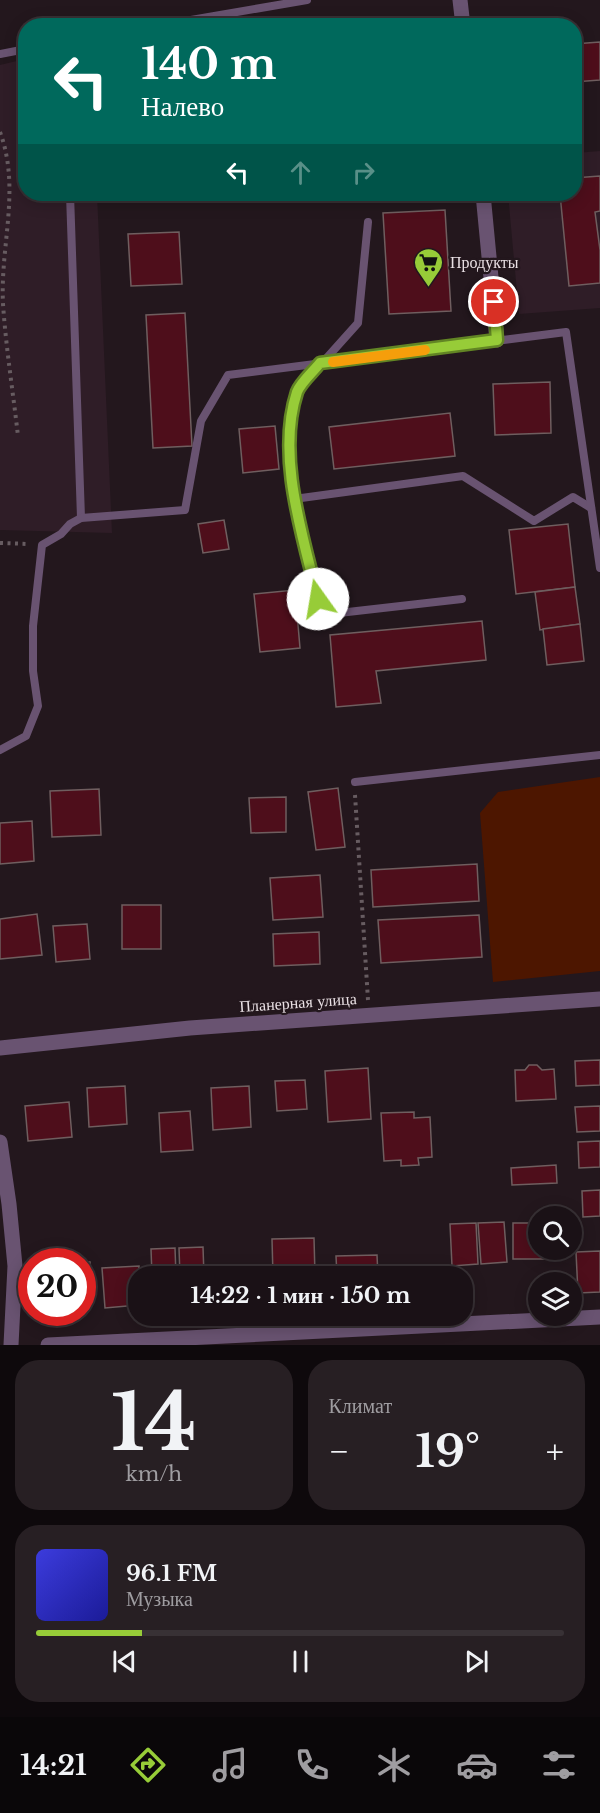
<!DOCTYPE html>
<html lang="ru">
<head>
<meta charset="utf-8">
<style>
	body { margin:0; font-family:"Libre Baskerville",serif; background:#271f23; color:#f1f3f6; height:100vh; display:flex; flex-direction:column; font-size:22px; white-space:nowrap }
	* { box-sizing:border-box; margin:0 }
	p { font-size:20px; color:#9f9da1 }
	.icon { flex:none; width:33px; height:33px; fill:none; stroke:currentColor; stroke-width:2; stroke-linecap:round; stroke-linejoin:round }
	.map { position:relative; height:1345px; overflow:hidden }
	.panel { display:flex; flex-direction:column; gap:15px; padding:15px; background:#0e090c; flex:1 }
	.panel>* { flex:none }
	.hud { position:absolute; left:18px; top:18px; width:564px; height:183px; border-radius:24px; box-shadow:0 3px 15px #0003,0 0 0 2px #383135; background:#00695c; color:#fff; overflow:hidden }
	.controls { position:absolute; left:528px; top:1206px; display:grid; gap:12px }
	.controls a { display:grid; place-items:center; width:54px; height:54px; border-radius:50%; background:#1a1116; box-shadow:0 3px 15px #0003,0 0 0 2px #383135; font-size:30px }
	.speed { position:absolute; left:18px; top:1248px; display:flex; gap:12px; font-size:30px; font-weight:700; text-align:center }
	.speed>* { display:grid; place-content:center; width:78px; height:78px; border-radius:50%; background:#1a1116; box-shadow:0 3px 15px #0003,0 0 0 2px #383135; line-height:1 }
	.speed .limit { border:9px solid #d22; background:#fff; color:#111 }
	.pin { position:absolute; display:grid; place-items:center; width:51px; height:51px; color:#fff; margin:-26px; border:3px solid #fff; border-radius:50%; box-shadow:0 2px 6px #0007 }
	.me { position:absolute; width:66px; margin:-33px; rotate:347deg; stroke-linejoin:round; filter:drop-shadow(0 0 4px #0008) }
	.turn { display:flex; align-items:center; gap:21px; height:126px; padding:0 24px; font-size:27px }
	.turn .icon { width:78px; height:78px; stroke-width:2.5 }
	.turn b { display:block; font-size:42px; line-height:51px }
	.lanes { display:flex; align-items:center; height:57px; padding:0 24px; background:#0003; justify-content:center; gap:30px; direction:ltr }
	.lanes .off { opacity:.35 }
	.big { font-size:45px; font-weight:700; line-height:1.1 }
	.panel .widget { flex:1; display:flex; flex-direction:column; justify-content:center; gap:9px; min-width:0; padding:0 21px; border-radius:24px; background:#271f23 }
	.panel .dial { align-items:center; gap:0 }
	.dial b { font-size:78px; line-height:1 }
	.song { display:flex; align-items:center; gap:18px }
	.cover { width:72px; height:72px; border-radius:9px; background:linear-gradient(135deg,hsl(240 70% 55%),hsl(240 70% 35%)) }
	.played { height:6px; border-radius:3px; background:linear-gradient(90deg,#97cc38 20%,#383135 20%) }
	.keys { display:flex; justify-content:space-around; direction:ltr }
	.heat { display:flex; justify-content:space-between; align-items:center; font-size:33px; direction:ltr }
	.panel .tiles { flex:1; display:grid; gap:15px; grid-template-columns:1fr 1fr }
	.widget:last-child { grid-column:span 2 }
	.trip { position:absolute; left:128px; top:1266px; width:345px; height:60px; border-radius:24px; background:#1a1116; box-shadow:0 3px 15px #0003,0 0 0 2px #383135; font-weight:700; line-height:60px; text-align:center }
	.tabs { display:flex; height:96px; justify-content:space-around; align-items:center; background:#0a0709; color:#9f9da1 }
	.tabs .icon { width:42px; height:42px }
	.tabs .active { color:#97cc38 }
	.tabs b { font-size:27px; color:#f1f3f6 }
	.map>svg:first-child { display:block }
</style>
</head>
<body>
<div class="map">
<svg width="600" height="1345" viewBox="0 0 600 1345">
	<rect width="100%" height="100%" fill="#23171d"/>
	<g fill="#2f1d27">
		<path d="M 25,59 L 26,194 L 97,194 L 112,533 L 0,530 L 0,65 Z"/>
		<path d="M 600,151 L 600,308 L 519,314 L 508,194 L 574,194 L 575,153 Z"/>
	</g>
	<path fill="#4d1600" d="M 600,777 L 600,971 L 493,982 L 480,813 L 498,792 Z"/>
	<g fill="#4e0e1b" stroke="#6f5e5f" stroke-width="1.5">
		<path d="M 600,42 L 600,80 L 574,82 L 574,44 Z"/>
		<path d="M 600,176 L 600,211 L 595,212 L 600,250 L 600,283 L 569,286 L 560,194 L 574,194 L 574,178 Z"/>
		<path d="M 136,194 L 179,194 L 179,197 L 136,199 Z"/>
		<path d="M 445,210 L 451,311 L 389,314 L 383,213 Z"/>
		<path d="M 179,232 L 182,284 L 131,286 L 128,234 Z"/>
		<path d="M 185,313 L 192,446 L 153,448 L 146,315 Z"/>
		<path d="M 550,382 L 551,433 L 495,435 L 493,384 Z"/>
		<path d="M 450,413 L 455,456 L 334,469 L 329,427 Z"/>
		<path d="M 275,426 L 279,469 L 243,473 L 239,429 Z"/>
		<path d="M 224,520 L 229,549 L 203,553 L 198,524 Z"/>
		<path d="M 568,524 L 575,587 L 516,594 L 509,530 Z"/>
		<path d="M 575,587 L 580,624 L 540,630 L 535,592 Z"/>
		<path d="M 295,590 L 300,648 L 260,652 L 254,594 Z"/>
		<path d="M 482,621 L 486,660 L 376,671 L 381,703 L 336,707 L 330,635 Z"/>
		<path d="M 580,624 L 584,661 L 547,665 L 543,629 Z"/>
		<path d="M 338,788 L 345,847 L 316,850 L 308,792 Z"/>
		<path d="M 99,789 L 101,835 L 52,837 L 50,791 Z"/>
		<path d="M 286,797 L 286,832 L 251,833 L 249,798 Z"/>
		<path d="M 32,821 L 34,861 L 0,864 L 0,823 Z"/>
		<path d="M 477,864 L 479,901 L 373,907 L 371,870 Z"/>
		<path d="M 320,875 L 323,917 L 273,920 L 270,878 Z"/>
		<rect x="122" y="905" width="39" height="44"/>
		<path d="M 37,914 L 42,955 L 0,959 L 0,919 Z"/>
		<path d="M 479,915 L 482,957 L 381,963 L 378,920 Z"/>
		<path d="M 87,924 L 90,959 L 56,962 L 53,926 Z"/>
		<path d="M 319,932 L 320,964 L 274,966 L 273,934 Z"/>
		<path d="M 600,1060 L 600,1085 L 576,1086 L 575,1061 Z"/>
		<path d="M 529,1065 L 537,1065 L 542,1070 L 554,1069 L 556,1099 L 516,1101 L 515,1070 L 525,1070 Z"/>
		<path d="M 368,1068 L 371,1119 L 328,1122 L 325,1071 Z"/>
		<path d="M 305,1080 L 307,1109 L 277,1111 L 275,1081 Z"/>
		<path d="M 125,1086 L 127,1124 L 89,1127 L 87,1088 Z"/>
		<path d="M 249,1086 L 251,1127 L 213,1130 L 211,1088 Z"/>
		<path d="M 69,1102 L 72,1137 L 28,1141 L 25,1106 Z"/>
		<path d="M 600,1106 L 600,1131 L 577,1132 L 575,1107 Z"/>
		<path d="M 190,1111 L 193,1150 L 161,1152 L 159,1113 Z"/>
		<path d="M 414,1112 L 414,1118 L 430,1117 L 432,1157 L 418,1158 L 419,1165 L 401,1166 L 401,1160 L 384,1161 L 381,1113 Z"/>
		<path d="M 600,1141 L 600,1167 L 579,1168 L 578,1142 Z"/>
		<path d="M 556,1165 L 557,1183 L 512,1185 L 511,1168 Z"/>
		<path d="M 600,1190 L 600,1216 L 583,1217 L 582,1191 Z"/>
		<path d="M 504,1222 L 507,1262 L 481,1264 L 478,1223 Z"/>
		<path d="M 476,1223 L 478,1264 L 452,1266 L 450,1224 Z"/>
		<path d="M 513,1223 L 538,1223 L 538,1250 L 559,1250 L 559,1259 L 513,1259 Z"/>
		<path d="M 314,1238 L 315,1275 L 273,1276 L 272,1239 Z"/>
		<path d="M 203,1247 L 204,1276 L 180,1276 L 179,1248 Z"/>
		<path d="M 175,1248 L 176,1276 L 152,1276 L 151,1249 Z"/>
		<path d="M 600,1251 L 600,1292 L 578,1293 L 576,1252 Z"/>
		<path d="M 377,1255 L 378,1276 L 337,1276 L 336,1256 Z"/>
		<path d="M 82,1262 L 90,1262 L 92,1300 L 82,1300 Z"/>
		<path d="M 139,1266 L 138,1305 L 105,1308 L 102,1268 Z"/>
	</g>
	<g fill="none" stroke-linecap="round" stroke-linejoin="round">
		<g stroke="#675c61" stroke-width="4" stroke-dasharray="3 4.5" stroke-linecap="butt">
			<path d="M 0,132 C 21,189 0,245 3,304 C 6,348 13,392 18,436"/>
			<path d="M 0,543 L 29,544"/>
			<path d="M 355,795 L 368,1000"/>
		</g>
		<g stroke="#695371" stroke-width="8">
			<path d="M 156,26 L 307,0"/>
			<path d="M 0,54 L 26,49"/>
			<path d="M 70,194 L 81,518"/>
			<path d="M 294,499 L 289,435 L 298,390 L 358,323 L 368,222"/>
			<path d="M 462,599 L 339,613 L 318,599 L 294,499 L 463,476 L 534,521 L 573,497 L 591,508"/>
			<path d="M 0,750 L 26,736 L 38,706 L 33,671 L 33,626 L 42,545 L 61,534 L 70,524 L 81,518 L 185,510 L 201,421 L 228,375 L 566,332 L 600,568"/>
			<path d="M 355,782 L 600,755"/>
		</g>
		<g stroke="#695371" stroke-width="15">
			<path d="M 460,0 L 463,26"/>
			<path d="M 483,194 L 497,340"/>
			<path d="M 0,1048 L 190,1028 L 600,999"/>
			<path d="M 0,1142 L 9,1204 L 15,1266 L 11,1345"/>
			<path d="M 48,1345 L 600,1317"/>
		</g>
	</g>
	<g fill="none" stroke-linecap="round" stroke-linejoin="round">
		<defs>
			<path id="route" d="M 318,599 C 303,536 276,456 297,392 C 301,382 313,372 320,363 L 497,340 L 494,302"/>
		</defs>
		<use href="#route" stroke="#628524" stroke-width="15"/>
		<use href="#route" stroke="#97cc38" stroke-width="10"/>
		<path stroke="#f59e0b" stroke-width="10" d="M 333,362 L 425,350"/>
	</g>
	<defs>
		<symbol id="supermarket-pin" viewBox="-11 -11 22 30"><path d="M0 17L-7.5 6A9.5 9.5 0 1 1 7.5 6Z" fill="#97cc38" stroke="#23171d"/><path d="M-6-5.5h2.5l.6 2H6L4.5 2H-2.5L-4.4-4H-6ZM-1.5 3.2a1.3 1.3 0 1 0 .1 0ZM3 3.2a1.3 1.3 0 1 0 .1 0Z" fill="#111"/></symbol>
	</defs>
	<g fill-rule="evenodd">
		<use href="#supermarket-pin" x="412" y="246" width="33" height="45"/>
	</g>
	<g text-anchor="middle" dominant-baseline="central" stroke-width="4.5" stroke-linejoin="round" paint-order="stroke">
		<g font-size="16" fill="#e9e0e4" stroke="#23171d" text-anchor="start">
			<text x="450" y="262">Продукты</text>
		</g>
		<g font-size="16" fill="#e9e0e4" stroke="#23171d">
			<text transform="translate(298 1002) rotate(-4)">Планерная улица</text>
		</g>
	</g>
</svg>
<div class="controls">
<a><svg class="icon" aria-label="search" viewBox="0 0 24 24"><circle cx="10" cy="10" r="6"/><path d="M15 15l6 6"/></svg></a>
<a><svg class="icon" aria-label="layers" viewBox="0 0 24 24"><path d="M12 4l9 5-9 5-9-5zM3 14l9 5 9-5"/></svg></a>
</div>
<div class="speed"><div class="limit">20</div></div>
<div class="pin" style="left:494px;top:302px;background:#d93025"><svg class="icon" aria-label="arrive" viewBox="0 0 24 24"><path d="M6 21V4h12l-3 4 3 4H6"/></svg></div>
<svg class="me" style="left:318px;top:599px" viewBox="-20 -20 40 40"><circle r="19" fill="#fff"/><path d="M0-13L10 11 0 6-10 11z" fill="#97cc38"/></svg>
<div class="trip">14:22 · 1 мин · 150 m</div>
<div class="hud">
<div class="turn"><svg class="icon" aria-label="left" viewBox="0 0 24 24"><path d="M17 20v-9H6M10 6l-5 5 5 5"/></svg><div><b>140 m</b>Налево</div></div>
<div class="lanes"><svg class="icon" aria-label="left" viewBox="0 0 24 24"><path d="M17 20v-9H6M10 6l-5 5 5 5"/></svg><svg class="icon off" aria-label="ahead" viewBox="0 0 24 24"><path d="M12 20V5M6 11l6-6 6 6"/></svg><svg class="icon off" aria-label="right" viewBox="0 0 24 24"><path d="M7 20v-9h11M14 6l5 5-5 5"/></svg></div>
</div>
</div>
<section class="panel">
<div class="tiles">
<div class="widget dial"><b>14</b><p>km/h</p></div>
<div class="widget"><p>Климат</p>
<div class="heat"><a>−</a><b class="big">19°</b><a>+</a></div>
</div>
<div class="widget">
<div class="song"><i class="cover"></i><div><b>96.1 FM</b><p>Музыка</p></div></div>
<div class="played"></div>
<div class="keys"><svg class="icon" aria-label="previous" viewBox="0 0 24 24"><path d="M18 5L8 12l10 7zM5 5v14"/></svg><svg class="icon" aria-label="pause" viewBox="0 0 24 24"><path d="M8 5v14M16 5v14"/></svg><svg class="icon" aria-label="next" viewBox="0 0 24 24"><path d="M6 5l10 7-10 7zM19 5v14"/></svg></div>
</div>
</div>
</section>
<nav class="tabs">
<b>14:21</b>
<svg class="icon active" aria-label="directions" viewBox="0 0 24 24"><path d="M12 3l9 9-9 9-9-9zM9 14v-3h6M13 9l2 2-2 2"/></svg>
<svg class="icon" aria-label="music" viewBox="0 0 24 24"><path d="M9 18V5l10-2v13"/><circle cx="6" cy="18" r="3"/><circle cx="16" cy="16" r="3"/></svg>
<svg class="icon" aria-label="phone" viewBox="0 0 24 24"><path d="M5 4h4l2 5-3 2q2 4 5 5l2-3 5 2v4C11 20 4 13 5 4z"/></svg>
<svg class="icon" aria-label="climate" viewBox="0 0 24 24"><path d="M12 3v18M4 7l16 10M4 17L20 7"/></svg>
<svg class="icon" aria-label="car" viewBox="0 0 24 24"><path d="M5 17H2v-5l4-1 3-4h7l3 4 3 1v5h-3M9 17h6M6 11h13"/><circle cx="7" cy="17" r="2"/><circle cx="17" cy="17" r="2"/></svg>
<svg class="icon" aria-label="filters" viewBox="0 0 24 24"><path d="M4 7h16M4 17h16"/><circle cx="9" cy="7" r="2"/><circle cx="15" cy="17" r="2"/></svg>
</nav>
</body>
</html>
